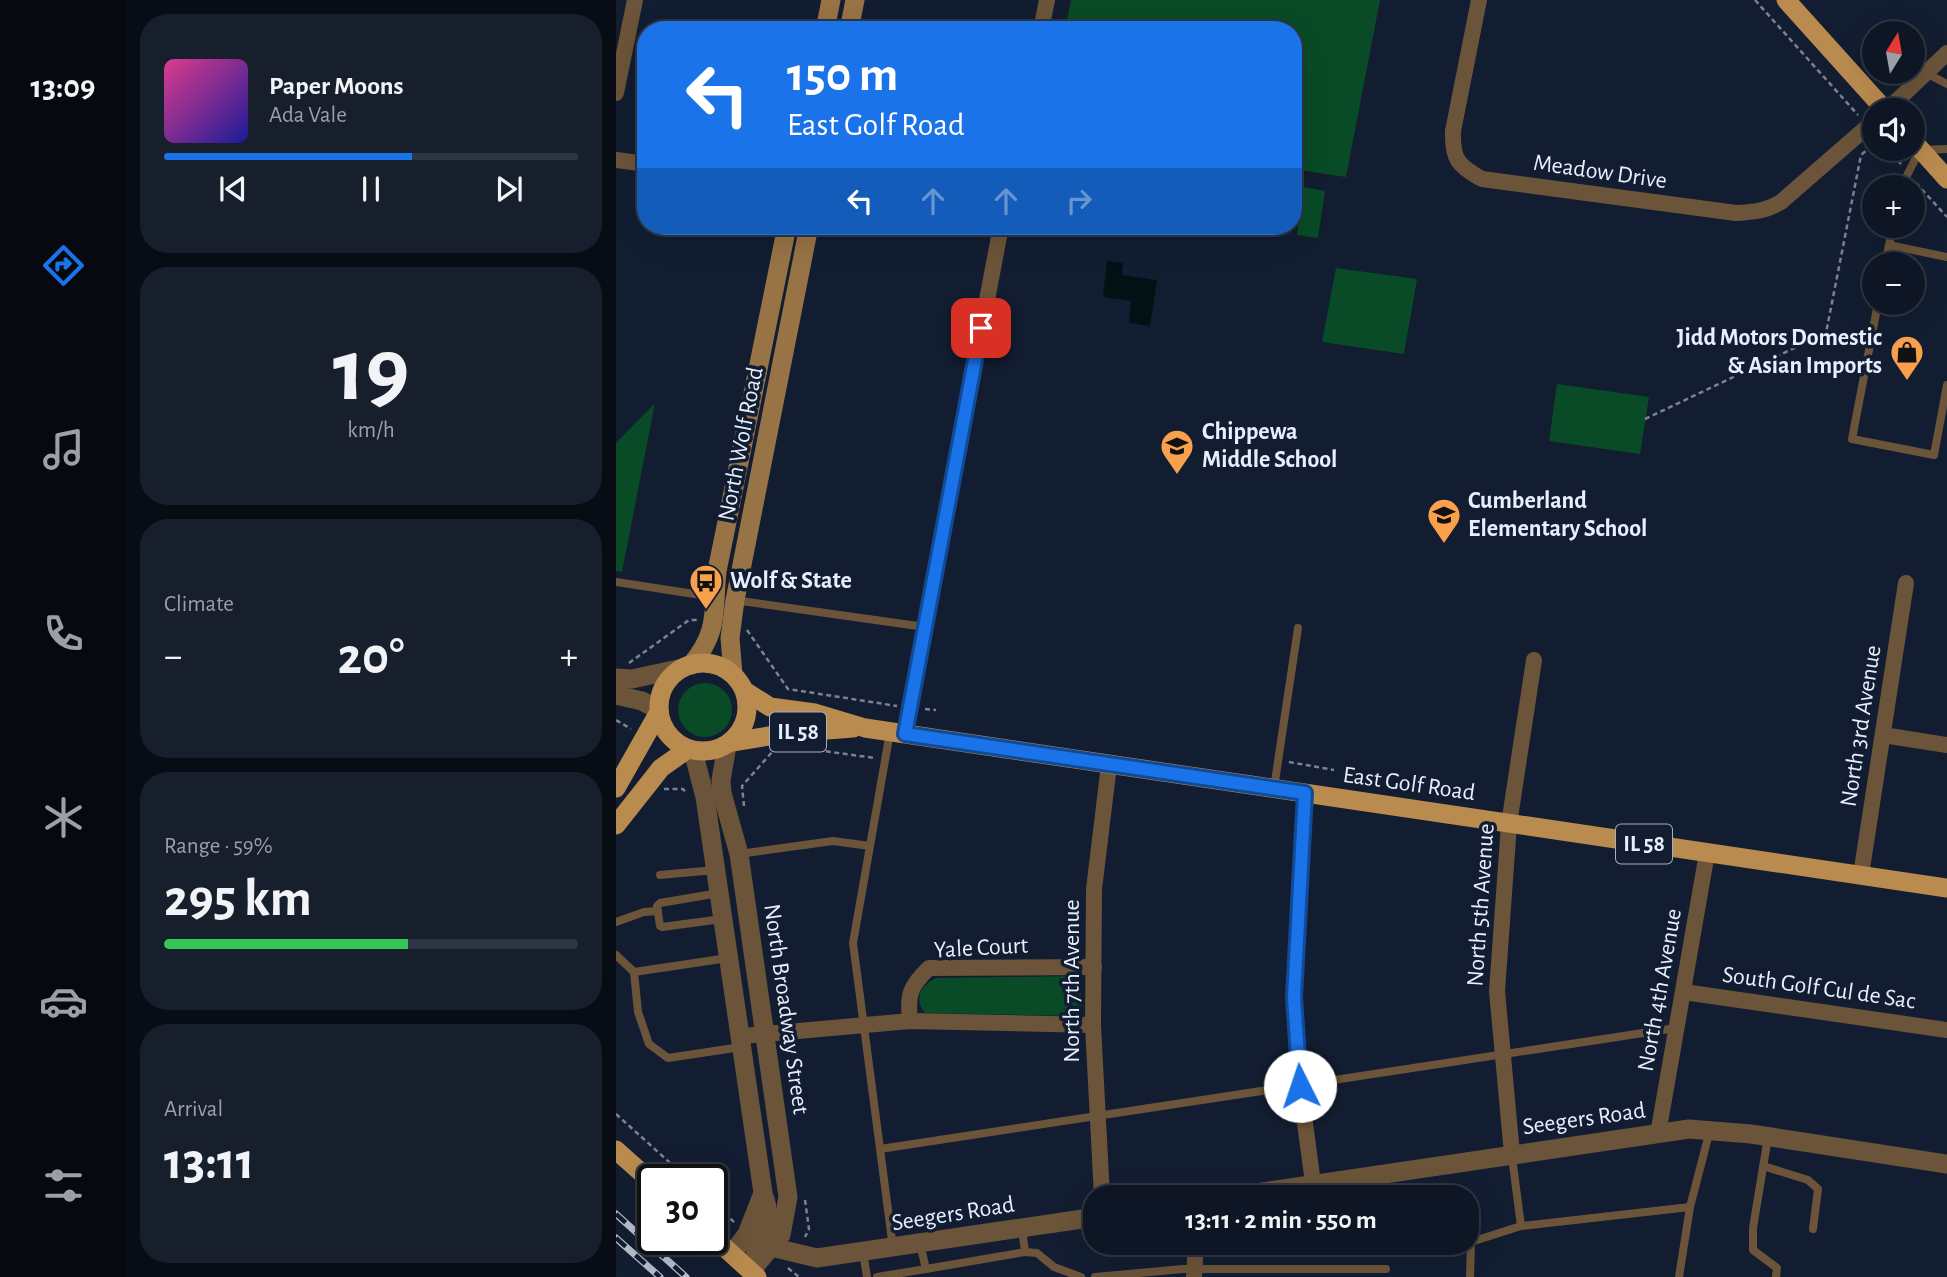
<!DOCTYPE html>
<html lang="en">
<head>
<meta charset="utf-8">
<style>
	body { margin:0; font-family:"Alegreya Sans",sans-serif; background:#171f2d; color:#f1f3f6; height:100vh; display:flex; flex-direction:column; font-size:26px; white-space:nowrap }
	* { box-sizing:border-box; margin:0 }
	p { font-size:23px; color:#9b9fa7 }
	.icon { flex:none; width:38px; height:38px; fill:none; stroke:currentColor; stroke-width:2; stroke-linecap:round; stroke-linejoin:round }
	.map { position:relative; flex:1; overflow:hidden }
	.side { display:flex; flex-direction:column; gap:14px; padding:14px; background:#080c14; width:490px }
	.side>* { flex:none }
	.top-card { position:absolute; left:21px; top:21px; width:665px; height:214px; border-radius:28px; box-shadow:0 7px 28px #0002,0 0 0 2px #2e3542; background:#1a73e8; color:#fff; overflow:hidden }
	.needle { width:46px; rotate:11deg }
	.fabs { position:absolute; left:1246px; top:21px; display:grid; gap:14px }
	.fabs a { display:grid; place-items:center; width:63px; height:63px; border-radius:50%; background:#0e1625; box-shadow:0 7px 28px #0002,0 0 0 2px #2e3542; font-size:35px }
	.speed { position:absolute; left:21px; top:1164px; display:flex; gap:14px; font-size:35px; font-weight:700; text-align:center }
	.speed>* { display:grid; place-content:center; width:91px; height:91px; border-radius:50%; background:#0e1625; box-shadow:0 7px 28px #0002,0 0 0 2px #2e3542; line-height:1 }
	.speed .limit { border:4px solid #111; border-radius:10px; background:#fff; color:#111 }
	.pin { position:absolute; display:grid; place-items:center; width:60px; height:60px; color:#fff; margin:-30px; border-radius:14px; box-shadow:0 4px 10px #0006 }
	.me { position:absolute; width:77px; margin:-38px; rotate:356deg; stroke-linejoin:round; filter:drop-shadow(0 0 5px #0008) }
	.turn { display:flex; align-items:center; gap:24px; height:147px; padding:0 35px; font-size:32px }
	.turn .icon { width:91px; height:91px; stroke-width:2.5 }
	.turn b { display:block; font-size:49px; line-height:60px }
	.lanes { display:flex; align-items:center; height:66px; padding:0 35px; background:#0003; justify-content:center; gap:35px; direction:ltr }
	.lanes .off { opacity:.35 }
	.big { font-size:52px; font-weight:700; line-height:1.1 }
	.side .card { flex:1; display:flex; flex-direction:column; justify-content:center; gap:10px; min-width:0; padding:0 24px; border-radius:28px; background:#171f2d }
	.side .dial { align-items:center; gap:0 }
	.dial b { font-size:91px; line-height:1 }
	.song { display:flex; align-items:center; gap:21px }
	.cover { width:84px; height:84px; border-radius:10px; background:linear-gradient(135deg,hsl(330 70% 55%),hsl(240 70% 35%)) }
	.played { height:7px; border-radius:4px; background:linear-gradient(90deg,#1a73e8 60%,#2e3542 60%) }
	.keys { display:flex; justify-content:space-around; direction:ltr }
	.heat { display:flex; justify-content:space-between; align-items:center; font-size:38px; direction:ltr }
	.charge { height:10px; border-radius:5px; background:linear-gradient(90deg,#34c759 59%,#2e3542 0) }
	.trip { position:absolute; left:467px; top:1185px; width:396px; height:70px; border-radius:28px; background:#0e1625; box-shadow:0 7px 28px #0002,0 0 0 2px #2e3542; font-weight:700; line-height:70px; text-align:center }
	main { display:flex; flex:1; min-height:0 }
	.tabs { display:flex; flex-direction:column; width:126px; justify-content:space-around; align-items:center; background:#06090f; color:#9b9fa7 }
	.tabs .icon { width:49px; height:49px }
	.tabs .selected { color:#1a73e8 }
	.tabs b { font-size:32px; color:#f1f3f6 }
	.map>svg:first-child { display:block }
</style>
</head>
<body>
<main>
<nav class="tabs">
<b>13:09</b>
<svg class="icon selected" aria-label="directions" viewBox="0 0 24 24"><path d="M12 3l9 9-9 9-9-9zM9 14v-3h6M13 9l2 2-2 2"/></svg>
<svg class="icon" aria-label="music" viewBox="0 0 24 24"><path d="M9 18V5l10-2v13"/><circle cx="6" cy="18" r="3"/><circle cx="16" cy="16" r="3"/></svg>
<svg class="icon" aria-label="phone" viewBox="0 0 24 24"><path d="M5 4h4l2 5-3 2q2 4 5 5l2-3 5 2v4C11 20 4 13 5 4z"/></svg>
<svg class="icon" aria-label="climate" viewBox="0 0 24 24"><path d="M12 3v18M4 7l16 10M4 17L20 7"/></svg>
<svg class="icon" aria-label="car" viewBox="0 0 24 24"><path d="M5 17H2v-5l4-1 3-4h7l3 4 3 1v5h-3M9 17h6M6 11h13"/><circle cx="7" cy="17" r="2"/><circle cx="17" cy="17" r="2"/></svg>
<svg class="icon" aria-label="filters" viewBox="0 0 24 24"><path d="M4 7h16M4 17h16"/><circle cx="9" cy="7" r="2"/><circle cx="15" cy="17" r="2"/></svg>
</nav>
<section class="side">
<div class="card">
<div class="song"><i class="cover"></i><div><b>Paper Moons</b><p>Ada Vale</p></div></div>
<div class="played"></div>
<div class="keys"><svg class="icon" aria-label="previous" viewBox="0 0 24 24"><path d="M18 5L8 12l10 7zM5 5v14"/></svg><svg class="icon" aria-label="pause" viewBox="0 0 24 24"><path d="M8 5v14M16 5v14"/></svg><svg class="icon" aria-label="next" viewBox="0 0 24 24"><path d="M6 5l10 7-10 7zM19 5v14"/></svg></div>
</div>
<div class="card dial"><b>19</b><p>km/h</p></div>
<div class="card"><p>Climate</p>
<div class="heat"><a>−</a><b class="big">20°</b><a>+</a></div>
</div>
<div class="card"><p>Range · 59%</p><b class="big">295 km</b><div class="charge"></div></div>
<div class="card"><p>Arrival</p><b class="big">13:11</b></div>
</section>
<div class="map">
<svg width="1331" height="1277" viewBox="0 0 1331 1277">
	<rect width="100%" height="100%" fill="#121d31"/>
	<g fill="#094b26">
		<path d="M 455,0 L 764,0 L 730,177 L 677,169 L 677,30 L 449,30 Z"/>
		<path d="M 687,187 L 709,191 L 702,238 L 681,235 Z"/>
		<path d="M 720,268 L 801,279 L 788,354 L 706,342 Z"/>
		<path d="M 941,384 L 1033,397 L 1024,454 L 933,441 Z"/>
		<path d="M 39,403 L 6,572 L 0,571 L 0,443 Z"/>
		<circle cx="89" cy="710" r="27"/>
		<path d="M 464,976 L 466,1016 L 309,1013 C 297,999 305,985 320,978 Z"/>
	</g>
	<path fill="#031114" d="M 491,261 L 507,263 L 506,275 L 541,280 L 534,326 L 513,323 L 515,301 L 487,297 Z"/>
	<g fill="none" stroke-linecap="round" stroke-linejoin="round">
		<g stroke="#798394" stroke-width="2.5" stroke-dasharray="5 3.5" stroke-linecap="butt">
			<path d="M 1139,0 L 1242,115"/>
			<path d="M 1272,149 L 1285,164"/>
			<path d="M 1300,183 L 1331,217"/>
			<path d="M 1029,419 L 1210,333 L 1245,155 L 1258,144"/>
			<path d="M 131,630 L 172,689 L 281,706"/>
			<path d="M 13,663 L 73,620 L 81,620"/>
			<path d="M 309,709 L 320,710"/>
			<path d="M 0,720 L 15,729"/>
			<path d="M 193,749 L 259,758"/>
			<path d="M 673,762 L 718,770"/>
			<path d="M 48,789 L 67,789 L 71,794"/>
			<path d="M 128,806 L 126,786 L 157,751"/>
			<path d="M 0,1114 L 73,1180"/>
			<path d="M 189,1200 L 193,1229 L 189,1237"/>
			<path d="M 96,1201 L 119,1223"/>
			<path d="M 172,1268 L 183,1277"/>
		</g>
		<g stroke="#6b5439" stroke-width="8">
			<path d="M 1310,73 L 1331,84"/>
			<path d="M 1285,187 L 1304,150 L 1331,149"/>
			<path d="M 1273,245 L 1331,257"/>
			<path d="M 1269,264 L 1277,226"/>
			<path d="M 1262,303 L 1236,439 L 1318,455 L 1331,385"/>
			<path d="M 0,582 L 98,597"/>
			<path d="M 118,600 L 309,627"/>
			<path d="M 274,732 L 237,943 L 277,1248"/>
			<path d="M 658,788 L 682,628"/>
			<path d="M 123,854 L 217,841 L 254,846"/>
			<path d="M 44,875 L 99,870"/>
			<path d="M 103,893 L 44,903 L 41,906 L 44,926 L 46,927 L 106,919"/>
			<path d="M 0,922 L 28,912 L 42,911"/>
			<path d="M 0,955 L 18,972 L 22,1012 L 33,1044 L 52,1058 L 125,1047"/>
			<path d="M 18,972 L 112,958"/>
			<path d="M 1152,1137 L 1137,1228 L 1137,1250 L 1161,1268 L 1160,1277"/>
			<path d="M 264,1149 L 1060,1028"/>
			<path d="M 1147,1166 L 1192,1180 L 1202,1189 L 1197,1229"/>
			<path d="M 905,1226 L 1074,1207"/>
			<path d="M 304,1244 L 310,1269 L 409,1252 L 406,1228"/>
			<path d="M 247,1252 L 251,1277"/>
			<path d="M 409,1252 L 421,1253 L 438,1267 L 465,1277"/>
			<path d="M 261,1277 L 310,1269"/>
			<path d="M 479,1277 L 567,1269 L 770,1269"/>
			<path d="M 854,1277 L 855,1242 L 905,1226 L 896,1157"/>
			<path d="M 1063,1277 L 1074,1207 L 1094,1130"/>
		</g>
		<g stroke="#6b5439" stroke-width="16">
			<path d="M 863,0 L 837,131 C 836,159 842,166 866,179 L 1120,213 C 1138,212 1150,211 1165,202 L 1258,121"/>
			<path d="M 425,30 L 431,0"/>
			<path d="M 0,93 L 19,0"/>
			<path d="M 1271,110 L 1331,53"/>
			<path d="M 0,160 L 30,164"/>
			<path d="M 289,734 L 385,226"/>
			<path d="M 1267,735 L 1331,745"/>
			<path d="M 689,793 L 678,997 L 684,1086 L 697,1183"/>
			<path d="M 1245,875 L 1290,583"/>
			<path d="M 1068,992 L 1331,1030"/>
			<path d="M 294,1021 C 291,995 294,986 313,968 L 478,967"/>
			<path d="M 126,1036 L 294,1021 L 477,1025"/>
			<path d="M 1042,1134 L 1091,853"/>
			<path d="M 896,1154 L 881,991 L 893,824 L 918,660"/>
			<path d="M 486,1197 L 477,1025 L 478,889 L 493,765"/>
			<path d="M 578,1277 L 580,1242"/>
		</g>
		<g stroke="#6b5439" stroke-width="19">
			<path d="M 0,678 L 16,679 L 67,668"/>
			<path d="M 0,695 L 26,701 L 43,710"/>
			<path d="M 111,746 L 105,780 L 106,793 L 123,854 L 172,1197 L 165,1235 L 135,1271"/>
			<path d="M 77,751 L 89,797 L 147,1193 L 131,1234 L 116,1254"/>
			<path d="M 613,1197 L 1073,1129 L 1135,1134 L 1331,1164"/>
			<path d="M 155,1247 L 201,1258 L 480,1217"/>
			<path d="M 137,1263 C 141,1241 157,1222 149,1199"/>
		</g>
		<g stroke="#977346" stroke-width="19">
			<path d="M 209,30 L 215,0"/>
			<path d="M 233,30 L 239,0"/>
			<path d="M 75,665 C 103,632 97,612 101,571 L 171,226"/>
			<path d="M 117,674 L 114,638 L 119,600 L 193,226"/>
		</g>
		<g stroke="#b98b4f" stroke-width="19">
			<path d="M 1170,0 L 1269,110"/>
			<path d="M 1297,141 L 1331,179"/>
			<circle cx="87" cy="707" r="44"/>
			<path d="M 129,691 L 154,707 L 199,713 L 249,728 L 1331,888"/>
			<path d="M 116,742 L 172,733 L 237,728"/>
			<path d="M 0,788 L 43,712"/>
			<path d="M 0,825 L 45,768 L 72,749"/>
			<path d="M 0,1150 L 37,1183"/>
			<path d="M 96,1236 L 141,1277"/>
		</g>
		<defs>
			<g id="rail">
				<path d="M 0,1214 L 70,1277"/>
				<path d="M 0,1238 L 44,1277"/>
			</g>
		</defs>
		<use href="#rail" stroke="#b6bfce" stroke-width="7"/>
		<use href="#rail" stroke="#121d31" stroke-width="4.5" stroke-dasharray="13" stroke-linecap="butt"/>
	</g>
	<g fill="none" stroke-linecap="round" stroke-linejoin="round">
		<defs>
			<path id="route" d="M 365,328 L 289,734 L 689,793 L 678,997 L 684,1086"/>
		</defs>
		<use href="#route" stroke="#114b97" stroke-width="18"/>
		<use href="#route" stroke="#1a73e8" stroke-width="12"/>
	</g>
	<defs>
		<symbol id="shop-pin" viewBox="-11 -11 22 30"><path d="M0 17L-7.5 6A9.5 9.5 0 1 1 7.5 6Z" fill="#f8a04b" stroke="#121d31"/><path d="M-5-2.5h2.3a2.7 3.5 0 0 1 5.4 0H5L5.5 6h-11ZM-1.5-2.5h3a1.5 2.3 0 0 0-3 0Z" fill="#111"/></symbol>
		<symbol id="school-pin" viewBox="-11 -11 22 30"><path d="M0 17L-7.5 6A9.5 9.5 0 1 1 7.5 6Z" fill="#f8a04b" stroke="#121d31"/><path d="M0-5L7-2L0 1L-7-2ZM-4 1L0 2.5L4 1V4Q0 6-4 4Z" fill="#111"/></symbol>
		<symbol id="bus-pin" viewBox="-11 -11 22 30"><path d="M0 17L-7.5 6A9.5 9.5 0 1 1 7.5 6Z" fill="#f8a04b" stroke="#121d31"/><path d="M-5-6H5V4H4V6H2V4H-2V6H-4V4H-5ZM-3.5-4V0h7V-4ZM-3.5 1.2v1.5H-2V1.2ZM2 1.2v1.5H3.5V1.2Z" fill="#111"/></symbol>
	</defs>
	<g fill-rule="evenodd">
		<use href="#shop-pin" x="1272" y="333" width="38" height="52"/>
		<use href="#school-pin" x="542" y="427" width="38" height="52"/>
		<use href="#school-pin" x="809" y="496" width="38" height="52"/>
		<use href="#bus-pin" x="71" y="562" width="38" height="52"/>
	</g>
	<g text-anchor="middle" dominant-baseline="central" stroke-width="7" stroke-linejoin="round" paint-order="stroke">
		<g fill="#121d31" stroke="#a6b0c0" stroke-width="2">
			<rect x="154" y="712.5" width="56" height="39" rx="5"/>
			<rect x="1000" y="824.5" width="56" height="39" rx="5"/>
		</g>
		<g font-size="23" font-weight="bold" fill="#e6effd">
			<text x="182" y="732">IL 58</text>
			<text x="1028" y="844">IL 58</text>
		</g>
		<g font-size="24" fill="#e6effd" stroke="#121d31">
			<text transform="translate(984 172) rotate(8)">Meadow Drive</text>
			<text transform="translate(125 444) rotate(-79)">North Wolf Road</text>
			<text transform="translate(1245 726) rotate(-81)">North 3rd Avenue</text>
			<text transform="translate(793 784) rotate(8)">East Golf Road</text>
			<text transform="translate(865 905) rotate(-86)">North 5th Avenue</text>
			<text transform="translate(365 948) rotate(-3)">Yale Court</text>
			<text transform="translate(456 981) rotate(-90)">North 7th Avenue</text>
			<text transform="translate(1203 988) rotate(8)">South Golf Cul de Sac</text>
			<text transform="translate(1044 990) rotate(-80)">North 4th Avenue</text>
			<text transform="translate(170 1009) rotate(82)">North Broadway Street</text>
			<text transform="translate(968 1119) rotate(-8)">Seegers Road</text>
			<text transform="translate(337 1214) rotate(-9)">Seegers Road</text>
		</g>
		<g font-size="24" font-weight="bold" fill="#e6effd" stroke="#121d31" text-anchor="start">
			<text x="1266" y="338" text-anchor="end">Jidd Motors Domestic<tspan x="1266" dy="28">&amp; Asian Imports</tspan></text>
			<text x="586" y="432">Chippewa<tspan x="586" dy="28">Middle School</tspan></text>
			<text x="852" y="501">Cumberland<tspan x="852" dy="28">Elementary School</tspan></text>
			<text x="114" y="581">Wolf &amp; State</text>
		</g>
	</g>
</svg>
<div class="fabs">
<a><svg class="needle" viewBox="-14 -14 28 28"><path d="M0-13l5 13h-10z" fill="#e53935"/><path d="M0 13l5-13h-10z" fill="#9b9fa7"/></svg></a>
<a><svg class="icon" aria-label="sound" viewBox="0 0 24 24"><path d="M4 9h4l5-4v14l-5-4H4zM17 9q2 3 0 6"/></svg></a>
<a>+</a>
<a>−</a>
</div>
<div class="speed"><div class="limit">30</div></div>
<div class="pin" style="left:365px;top:328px;background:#d93025"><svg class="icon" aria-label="arrive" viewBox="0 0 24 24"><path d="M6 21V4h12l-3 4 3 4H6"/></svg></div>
<svg class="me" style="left:684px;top:1086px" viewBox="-20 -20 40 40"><circle r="19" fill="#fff"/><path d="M0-13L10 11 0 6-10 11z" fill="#1a73e8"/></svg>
<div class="trip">13:11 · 2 min · 550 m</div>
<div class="top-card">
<div class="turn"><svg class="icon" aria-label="left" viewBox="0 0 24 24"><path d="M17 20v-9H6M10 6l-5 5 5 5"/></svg><div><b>150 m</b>East Golf Road</div></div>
<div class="lanes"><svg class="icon" aria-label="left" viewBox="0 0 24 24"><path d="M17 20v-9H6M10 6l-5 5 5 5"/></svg><svg class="icon off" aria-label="ahead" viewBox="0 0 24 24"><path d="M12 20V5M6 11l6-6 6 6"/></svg><svg class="icon off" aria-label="ahead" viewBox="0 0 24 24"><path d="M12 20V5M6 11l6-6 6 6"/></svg><svg class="icon off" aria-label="right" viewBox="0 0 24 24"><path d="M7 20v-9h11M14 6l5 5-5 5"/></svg></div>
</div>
</div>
</main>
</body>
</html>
